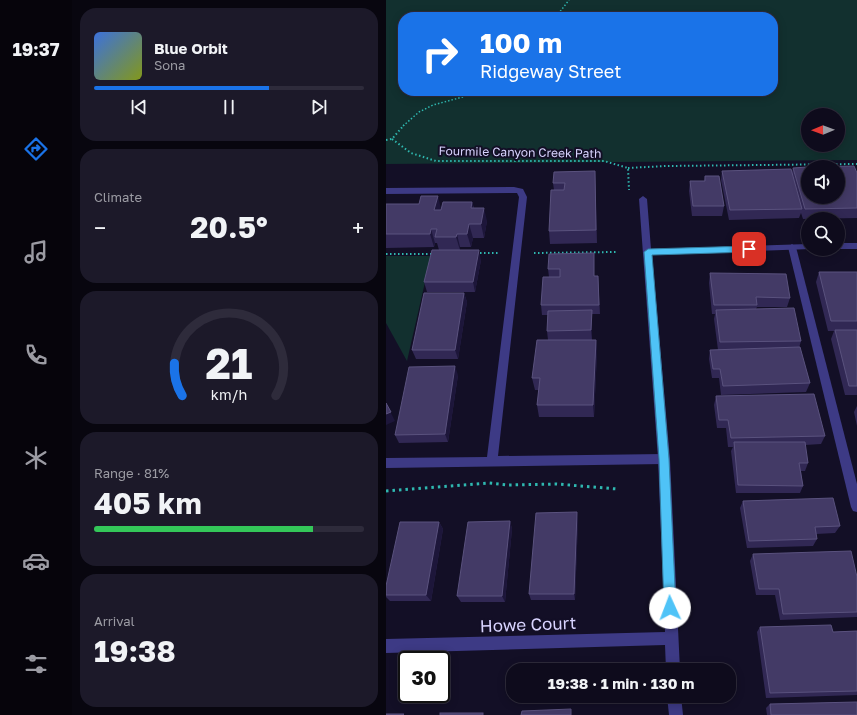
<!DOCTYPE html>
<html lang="en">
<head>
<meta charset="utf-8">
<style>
	body { margin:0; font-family:"Golos Text",sans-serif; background:#1c1929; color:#f1f3f6; height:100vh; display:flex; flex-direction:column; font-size:15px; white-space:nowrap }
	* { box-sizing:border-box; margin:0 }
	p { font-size:13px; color:#9b9ba3 }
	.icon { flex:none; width:22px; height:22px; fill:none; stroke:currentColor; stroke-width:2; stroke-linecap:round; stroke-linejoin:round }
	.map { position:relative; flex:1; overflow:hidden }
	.drawer { display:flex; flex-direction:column; gap:8px; padding:8px; background:#08060f; width:314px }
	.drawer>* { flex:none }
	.top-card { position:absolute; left:12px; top:12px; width:380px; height:84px; border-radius:16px; box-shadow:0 2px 10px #0003,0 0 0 1px #2e2b3b; background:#1a73e8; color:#fff; overflow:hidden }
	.needle { width:26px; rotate:269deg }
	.buttons { position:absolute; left:415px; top:108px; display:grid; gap:8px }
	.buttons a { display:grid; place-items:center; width:44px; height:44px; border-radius:50%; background:#0e0b1c; box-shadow:0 2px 10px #0003,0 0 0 1px #2e2b3b; font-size:20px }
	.speed { position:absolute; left:12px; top:651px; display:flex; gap:8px; font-size:20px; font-weight:700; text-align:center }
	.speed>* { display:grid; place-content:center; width:52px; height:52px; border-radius:50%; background:#0e0b1c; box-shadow:0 2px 10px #0003,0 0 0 1px #2e2b3b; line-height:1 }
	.speed .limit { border:2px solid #111; border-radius:6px; background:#fff; color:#111 }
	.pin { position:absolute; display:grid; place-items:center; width:34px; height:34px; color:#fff; margin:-17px; border-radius:8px; box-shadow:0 2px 6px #0006 }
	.me { position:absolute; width:44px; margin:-22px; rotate:358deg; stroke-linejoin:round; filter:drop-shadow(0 0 3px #0008) }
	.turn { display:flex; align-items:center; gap:14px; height:84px; padding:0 16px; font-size:18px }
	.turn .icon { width:52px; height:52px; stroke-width:2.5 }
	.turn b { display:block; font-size:28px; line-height:34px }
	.big { font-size:30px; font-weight:700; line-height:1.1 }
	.drawer .tile { flex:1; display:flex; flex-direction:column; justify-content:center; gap:6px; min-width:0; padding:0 14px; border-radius:16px; background:#1c1929 }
	.drawer .dial { align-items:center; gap:0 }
	.dial svg { height:104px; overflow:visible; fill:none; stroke:#2e2b3b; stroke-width:7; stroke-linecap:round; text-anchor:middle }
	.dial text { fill:#f1f3f6; stroke:none }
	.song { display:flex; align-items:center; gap:12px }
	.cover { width:48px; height:48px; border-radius:6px; background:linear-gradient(135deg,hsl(220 70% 55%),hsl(70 70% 35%)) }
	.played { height:4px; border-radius:2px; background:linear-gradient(90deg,#1a73e8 65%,#2e2b3b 65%) }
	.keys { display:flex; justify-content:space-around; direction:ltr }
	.heat { display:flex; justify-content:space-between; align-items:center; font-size:22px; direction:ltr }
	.charge { height:6px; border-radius:3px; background:linear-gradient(90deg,#34c759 81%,#2e2b3b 0) }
	.trip { position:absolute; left:120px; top:663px; width:230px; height:40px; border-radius:16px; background:#0e0b1c; box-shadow:0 2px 10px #0003,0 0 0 1px #2e2b3b; font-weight:700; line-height:40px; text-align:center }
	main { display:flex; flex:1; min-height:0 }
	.menu { display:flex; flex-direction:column; width:72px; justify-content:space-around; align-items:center; background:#06040b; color:#9b9ba3 }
	.menu .icon { width:28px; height:28px }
	.menu .on { color:#1a73e8 }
	.menu b { font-size:18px; color:#f1f3f6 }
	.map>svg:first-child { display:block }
</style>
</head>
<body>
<main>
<nav class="menu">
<b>19:37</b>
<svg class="icon on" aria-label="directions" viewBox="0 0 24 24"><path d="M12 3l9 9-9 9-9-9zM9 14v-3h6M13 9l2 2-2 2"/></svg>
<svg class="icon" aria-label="music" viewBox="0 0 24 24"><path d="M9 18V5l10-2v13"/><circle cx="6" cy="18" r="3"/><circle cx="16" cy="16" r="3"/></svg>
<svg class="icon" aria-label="phone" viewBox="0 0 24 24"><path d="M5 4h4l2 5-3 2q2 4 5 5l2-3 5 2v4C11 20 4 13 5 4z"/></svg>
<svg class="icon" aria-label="climate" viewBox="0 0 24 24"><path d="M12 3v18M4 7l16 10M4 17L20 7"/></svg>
<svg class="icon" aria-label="car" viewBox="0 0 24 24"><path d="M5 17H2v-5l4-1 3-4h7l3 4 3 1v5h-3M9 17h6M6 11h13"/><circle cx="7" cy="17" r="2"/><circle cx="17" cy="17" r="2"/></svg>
<svg class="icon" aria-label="filters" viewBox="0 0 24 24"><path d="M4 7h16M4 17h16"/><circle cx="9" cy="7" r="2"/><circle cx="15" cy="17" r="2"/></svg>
</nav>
<section class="drawer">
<div class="tile">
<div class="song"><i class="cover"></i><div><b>Blue Orbit</b><p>Sona</p></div></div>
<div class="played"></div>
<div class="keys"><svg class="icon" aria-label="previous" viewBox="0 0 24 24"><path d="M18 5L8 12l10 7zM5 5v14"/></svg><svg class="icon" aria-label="pause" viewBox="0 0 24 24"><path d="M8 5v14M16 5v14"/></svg><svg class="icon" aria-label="next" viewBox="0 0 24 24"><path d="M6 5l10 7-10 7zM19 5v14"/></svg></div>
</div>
<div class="tile"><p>Climate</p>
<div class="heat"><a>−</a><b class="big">20.5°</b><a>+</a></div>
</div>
<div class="tile dial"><svg viewBox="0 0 100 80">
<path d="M14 69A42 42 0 1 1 86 69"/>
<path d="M14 69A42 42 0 0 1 8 44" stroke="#1a73e8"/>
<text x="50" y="56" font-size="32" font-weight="700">21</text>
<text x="50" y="72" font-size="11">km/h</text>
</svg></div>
<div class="tile"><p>Range · 81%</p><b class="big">405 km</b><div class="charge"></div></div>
<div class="tile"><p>Arrival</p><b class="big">19:38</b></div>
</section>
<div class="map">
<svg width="471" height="715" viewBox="0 0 471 715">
	<rect width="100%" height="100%" fill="#130f26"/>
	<g fill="#12302f" fill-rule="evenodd">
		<path d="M 0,0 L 471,0 L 471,160 L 0,164 ZM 17,17 L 387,17 L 387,91 L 17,91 ZM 422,115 L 452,115 L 452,145 L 422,145 Z"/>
		<path d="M 0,256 L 45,256 L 21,361 L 0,323 Z"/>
	</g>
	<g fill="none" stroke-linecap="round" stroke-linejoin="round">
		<g stroke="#2fb8b0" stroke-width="1.5" stroke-dasharray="1.5 2" stroke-linecap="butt">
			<path d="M 170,17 L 183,0"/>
			<path d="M 17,126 L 33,112 L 47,105 L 99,91"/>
		</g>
		<g stroke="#2fb8b0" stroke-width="2" stroke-dasharray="1.5 2.5" stroke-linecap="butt">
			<path d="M 6,139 L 25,153 L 50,161 L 218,161 L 242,168 L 243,190"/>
			<path d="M 0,140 L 6,139 L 18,125"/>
			<path d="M 242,168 L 280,166 L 471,164"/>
			<path d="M 90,253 L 113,253"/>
			<path d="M 148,253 L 230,252"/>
			<path d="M 0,254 L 47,254"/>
		</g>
		<path stroke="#2fb8b0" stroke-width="3" stroke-dasharray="2.5 4" stroke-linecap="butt" d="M 0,491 L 103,483 L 122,485 L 171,484 L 231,489"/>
		<g fill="#3d3a85" fill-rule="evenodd">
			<path d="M 128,187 L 137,189 L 141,197 L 112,456 L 278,454 L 282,455 L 284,459 L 282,463 L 278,464 L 0,468 L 0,458 L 101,457 L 133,197 L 131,193 L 128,193 L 0,194 L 0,188 Z"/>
			<path d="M 406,244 L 410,247 L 471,484 L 471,512 L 467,511 L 465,507 L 402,247 Z"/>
		</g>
		<g fill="#3d3a85" fill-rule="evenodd">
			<path d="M 257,196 L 261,199 L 265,249 L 422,244 L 422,249 L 425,249 L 266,255 L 284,459 L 294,670 L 280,670 L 279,645 L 0,653 L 0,639 L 279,632 L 272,459 L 253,199 Z"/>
			<rect x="452" y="243" width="19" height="6"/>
			<path d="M 281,696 L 295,696 L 297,715 L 283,715 Z"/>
		</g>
	</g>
	<g fill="#312854">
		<path d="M 407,168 L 471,173 L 471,218 L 417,219 L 415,213 L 413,218 L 343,220 L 335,180 L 336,171 L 406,172 Z"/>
		<path d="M 209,171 L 211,243 L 164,244 L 163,231 L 168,190 L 167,183 Z"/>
		<path d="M 319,176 L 338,206 L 336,216 L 306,216 L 303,191 L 304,181 L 318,181 Z"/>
		<path d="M 86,202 L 88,208 L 101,221 L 98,238 L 87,238 L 85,247 L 74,247 L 74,250 L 95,260 L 89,292 L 41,292 L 38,282 L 53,250 L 51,243 L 49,243 L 48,247 L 0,248 L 0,204 L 55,209 Z"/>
		<path d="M 208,253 L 208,276 L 212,276 L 214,314 L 206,314 L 206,340 L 210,340 L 211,352 L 208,417 L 153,417 L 151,405 L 153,390 L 149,390 L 146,378 L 162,340 L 161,331 L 162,315 L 156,315 L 155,305 L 163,277 L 162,269 Z"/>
		<path d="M 433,272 L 471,272 L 471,395 L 459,395 L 445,339 L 448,331 L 442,331 L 430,282 Z"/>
		<path d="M 324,273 L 404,298 L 401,307 L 371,307 L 370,309 L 415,341 L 413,348 L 424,383 L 420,392 L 335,395 L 333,378 L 326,378 L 323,359 L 324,350 L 332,350 L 328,319 L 329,314 L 326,314 L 323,283 Z"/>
		<path d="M 78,293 L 81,302 L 72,359 L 30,359 L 26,350 Z"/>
		<path d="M 72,375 L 62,442 L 13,443 L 9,435 Z"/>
		<path d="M 330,396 L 439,436 L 435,444 L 419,445 L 422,463 L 419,471 L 415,471 L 417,486 L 414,493 L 350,493 L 345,451 L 347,447 L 342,447 L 340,428 L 331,428 L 328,405 Z"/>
		<path d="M 471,406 L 471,426 L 468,412 Z"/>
		<path d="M 357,501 L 454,526 L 449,533 L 430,534 L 431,539 L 427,546 L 361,548 L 354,508 Z"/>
		<path d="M 192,520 L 189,600 L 145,600 L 143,594 Z"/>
		<path d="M 124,521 L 126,529 L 119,602 L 75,602 L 71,596 Z"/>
		<path d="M 53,522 L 57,529 L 45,601 L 4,601 L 0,597 L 0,586 Z"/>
		<path d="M 367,554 L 471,577 L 471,617 L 394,620 L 389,595 L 370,595 L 364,561 Z"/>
		<path d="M 374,627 L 447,632 L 471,631 L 471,695 L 380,698 L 371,632 Z"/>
		<path d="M 384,704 L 471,715 L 381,715 L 380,708 Z"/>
	</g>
	<g fill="#1d163a">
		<path d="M 52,196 L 55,209 L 52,223 L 48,210 Z"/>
		<path d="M 86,202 L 89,215 L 85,208 Z"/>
		<path d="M 98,208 L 101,221 L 98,238 L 95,224 Z"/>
		<path d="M 83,224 L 87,238 L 85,247 L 81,234 Z"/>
		<path d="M 45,229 L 49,243 L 48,247 L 44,234 Z"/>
		<path d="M 71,234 L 74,247 L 74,250 L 70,237 Z"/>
		<path d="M 93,250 L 95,260 L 89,292 L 87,282 Z"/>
		<path d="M 78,293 L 81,302 L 72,359 L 69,350 Z"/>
		<path d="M 206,310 L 206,340 L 205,330 Z"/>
		<path d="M 210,340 L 211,352 L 208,417 L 207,405 Z"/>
		<path d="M 69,366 L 72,375 L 62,442 L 59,434 Z"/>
		<path d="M 0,403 L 9,421 L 0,425 Z"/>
		<path d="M 191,512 L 192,520 L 189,600 L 188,594 Z"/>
		<path d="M 124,521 L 126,529 L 119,602 L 116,596 Z"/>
		<path d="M 53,522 L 57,529 L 45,601 L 40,595 Z"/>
	</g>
	<g fill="#433a66" stroke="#5a527e">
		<path d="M 468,166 L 471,173 L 471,208 L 419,209 L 407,168 L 422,167 L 422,197 L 452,197 L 452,167 L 431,167 Z"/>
		<path d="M 405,169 L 416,209 L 344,210 L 336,171 Z"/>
		<path d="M 209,171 L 210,230 L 163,231 L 165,190 L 178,190 L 179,183 L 167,183 L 168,172 Z"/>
		<path d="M 319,176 L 333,176 L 338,206 L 307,206 L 304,181 L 319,181 Z"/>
		<path d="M 35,196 L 52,196 L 48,210 L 55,210 L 57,202 L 86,202 L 85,208 L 98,208 L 95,224 L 83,224 L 81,234 L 71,234 L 70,237 L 49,237 L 51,229 L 45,229 L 44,234 L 0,234 L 0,204 L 33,204 Z"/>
		<path d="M 46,250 L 93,250 L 87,282 L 38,282 Z"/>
		<path d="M 208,253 L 208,276 L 212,276 L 213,305 L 155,305 L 157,277 L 174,277 L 174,269 L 162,269 L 163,254 Z"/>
		<path d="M 433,272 L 471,272 L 471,321 L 445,321 Z"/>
		<path d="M 324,273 L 400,274 L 404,298 L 370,297 L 371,305 L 328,305 Z"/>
		<path d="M 38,293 L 78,293 L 69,350 L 26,350 Z"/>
		<path d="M 408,308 L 415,341 L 334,342 L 330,310 Z"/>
		<path d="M 206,310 L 205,330 L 161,331 L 162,311 Z"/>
		<path d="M 449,330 L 471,330 L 471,386 L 463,386 Z"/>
		<path d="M 151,340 L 210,340 L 207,405 L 151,405 L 154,378 L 146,378 Z"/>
		<path d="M 414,347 L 424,383 L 337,386 L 334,369 L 327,369 L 324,350 Z"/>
		<path d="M 69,366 L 59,434 L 9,435 L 23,367 Z"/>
		<path d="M 428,394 L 439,436 L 345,438 L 342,420 L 333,420 L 330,396 Z"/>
		<path d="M 0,403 L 5,412 L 0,414 Z"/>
		<path d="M 348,442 L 419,442 L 422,463 L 413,463 L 417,486 L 352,485 Z"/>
		<path d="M 447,498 L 454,526 L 429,527 L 431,539 L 363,541 L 357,501 Z"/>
		<path d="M 191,512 L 188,594 L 143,594 L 150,513 Z"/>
		<path d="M 124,521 L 116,596 L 71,596 L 82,522 Z"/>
		<path d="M 14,522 L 53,522 L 40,595 L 0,595 L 0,586 Z"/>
		<path d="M 465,551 L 471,577 L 471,612 L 397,614 L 393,589 L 373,589 L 367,554 Z"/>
		<path d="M 445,625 L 447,632 L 471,631 L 471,691 L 384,693 L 374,627 Z"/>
		<path d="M 471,702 L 471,715 L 385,715 L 384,704 Z"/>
		<path d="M 185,709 L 185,715 L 135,715 L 136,711 Z"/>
		<rect x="54" y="713" width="43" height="2"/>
		<path d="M 0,714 L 18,714 L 17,715 L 0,715 Z"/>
	</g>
	<path fill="#4fc3f7" stroke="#337fa1" d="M 363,246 L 367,249 L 363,252 L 266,255 L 283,459 L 290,608 L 288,613 L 284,614 L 280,613 L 278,608 L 273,459 L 258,252 L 262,249 Z"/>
	<g text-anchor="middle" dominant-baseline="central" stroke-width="4" stroke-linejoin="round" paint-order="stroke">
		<g font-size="12" fill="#d9d4ff" stroke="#130f26">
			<text transform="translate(134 152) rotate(1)">Fourmile Canyon Creek Path</text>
		</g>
		<g font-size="17" fill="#d9d4ff" stroke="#130f26">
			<text transform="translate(142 624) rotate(-2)">Howe Court</text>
		</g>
	</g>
</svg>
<div class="buttons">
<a><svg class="needle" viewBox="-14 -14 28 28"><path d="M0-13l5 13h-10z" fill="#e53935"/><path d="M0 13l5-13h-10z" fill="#9b9ba3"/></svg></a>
<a><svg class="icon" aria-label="sound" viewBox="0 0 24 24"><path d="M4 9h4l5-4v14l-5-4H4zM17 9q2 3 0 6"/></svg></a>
<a><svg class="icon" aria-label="search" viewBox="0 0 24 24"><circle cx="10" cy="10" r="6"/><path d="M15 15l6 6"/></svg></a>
</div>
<div class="speed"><div class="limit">30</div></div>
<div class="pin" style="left:363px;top:249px;background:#d93025"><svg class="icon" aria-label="arrive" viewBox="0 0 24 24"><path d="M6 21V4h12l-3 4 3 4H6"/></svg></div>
<svg class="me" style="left:284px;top:608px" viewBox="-20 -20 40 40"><circle r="19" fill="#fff"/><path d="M0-13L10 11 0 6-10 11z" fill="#4fc3f7"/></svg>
<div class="trip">19:38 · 1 min · 130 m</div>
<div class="top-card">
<div class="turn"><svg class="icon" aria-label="right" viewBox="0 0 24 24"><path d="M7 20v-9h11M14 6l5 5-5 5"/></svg><div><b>100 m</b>Ridgeway Street</div></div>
</div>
</div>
</main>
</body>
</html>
